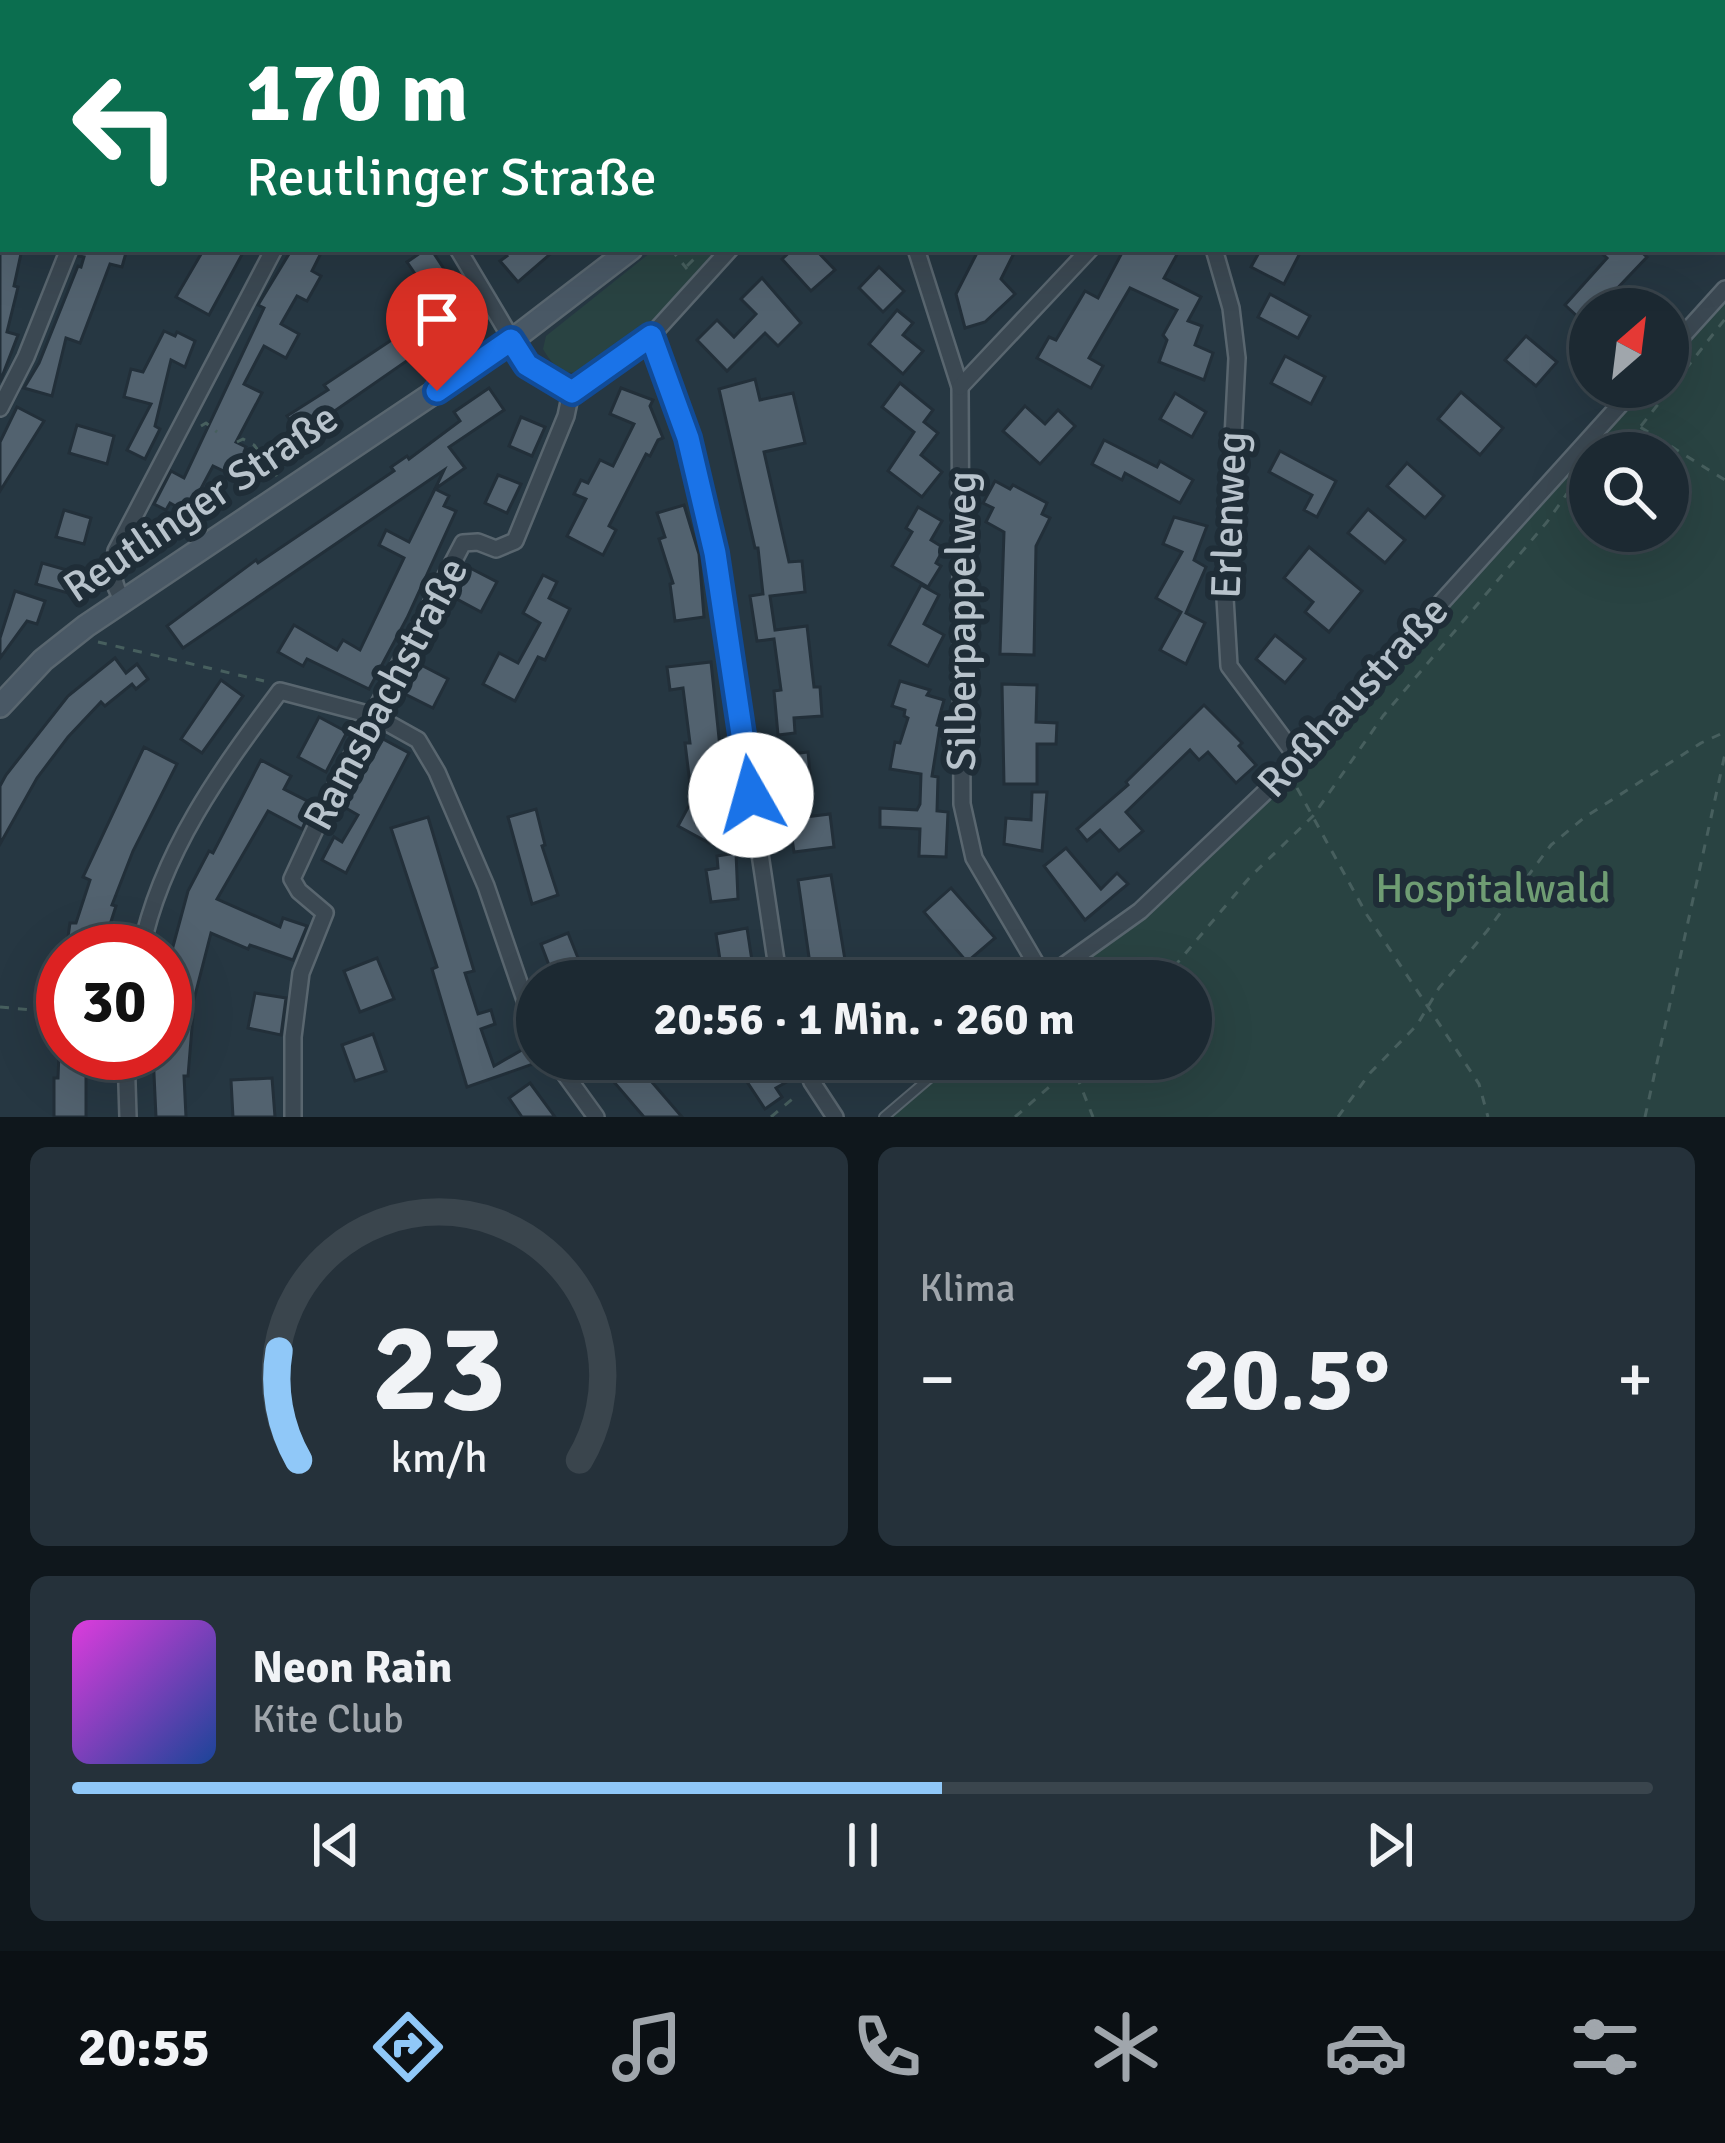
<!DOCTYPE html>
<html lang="de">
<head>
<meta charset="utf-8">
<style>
	body { margin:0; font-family:Signika,sans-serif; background:#25313a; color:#f1f3f6; height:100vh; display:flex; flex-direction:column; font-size:45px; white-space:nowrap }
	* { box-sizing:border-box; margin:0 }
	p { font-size:39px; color:#a0a6ac }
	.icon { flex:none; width:66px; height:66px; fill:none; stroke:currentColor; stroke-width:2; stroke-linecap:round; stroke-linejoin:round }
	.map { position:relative; height:1117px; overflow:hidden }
	.side { display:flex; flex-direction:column; gap:30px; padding:30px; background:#0f171c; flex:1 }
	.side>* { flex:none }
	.guide { position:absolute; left:0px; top:0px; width:1725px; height:252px; box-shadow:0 12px 48px #0002,0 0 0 3px #3a454d; background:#0b6e4f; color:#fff; overflow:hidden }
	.needle { width:78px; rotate:28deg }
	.controls { position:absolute; left:1569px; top:288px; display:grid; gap:24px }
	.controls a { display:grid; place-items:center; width:120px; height:120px; border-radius:50%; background:#1c2932; box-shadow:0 12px 48px #0002,0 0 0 3px #3a454d; font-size:60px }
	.speed { position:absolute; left:36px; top:924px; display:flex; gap:24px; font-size:60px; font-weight:700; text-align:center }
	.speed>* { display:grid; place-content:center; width:156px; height:156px; border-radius:50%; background:#1c2932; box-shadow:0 12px 48px #0002,0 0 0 3px #3a454d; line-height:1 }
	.speed .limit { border:18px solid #d22; background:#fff; color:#111 }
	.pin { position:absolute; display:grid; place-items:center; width:102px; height:102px; color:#fff; margin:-123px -51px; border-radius:50% 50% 50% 0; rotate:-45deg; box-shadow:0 0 12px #0007 }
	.pin .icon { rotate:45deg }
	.me { position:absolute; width:132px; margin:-66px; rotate:353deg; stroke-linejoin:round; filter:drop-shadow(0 0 9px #0008) }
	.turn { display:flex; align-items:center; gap:42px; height:252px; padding:0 48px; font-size:54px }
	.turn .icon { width:156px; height:156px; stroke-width:2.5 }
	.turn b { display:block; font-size:84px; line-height:102px }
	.big { font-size:90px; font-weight:800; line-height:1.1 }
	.side .widget { flex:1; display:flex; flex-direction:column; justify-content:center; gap:18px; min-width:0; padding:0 42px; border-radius:18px; background:#25313a }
	.side .dial { align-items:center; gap:0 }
	.dial svg { height:312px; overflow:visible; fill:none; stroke:#3a454d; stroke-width:7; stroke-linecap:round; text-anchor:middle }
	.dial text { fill:#f1f3f6; stroke:none }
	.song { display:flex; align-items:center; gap:36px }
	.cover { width:144px; height:144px; border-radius:18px; background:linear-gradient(135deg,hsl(300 70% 55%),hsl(220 70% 35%)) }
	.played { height:12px; border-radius:6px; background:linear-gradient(90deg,#90c8f8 55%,#3a454d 55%) }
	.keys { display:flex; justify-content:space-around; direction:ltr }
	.heat { display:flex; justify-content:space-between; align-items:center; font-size:66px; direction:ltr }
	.side .tiles { flex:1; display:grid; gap:30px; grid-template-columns:1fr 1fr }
	.widget:last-child { grid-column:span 2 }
	.trip { position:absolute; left:516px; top:960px; width:696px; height:120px; border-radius:60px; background:#1c2932; box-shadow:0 12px 48px #0002,0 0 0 3px #3a454d; font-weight:800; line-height:120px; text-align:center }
	.dock { display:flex; height:192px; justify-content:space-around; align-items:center; background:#0b1014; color:#a0a6ac }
	.dock .icon { width:84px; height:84px }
	.dock .on { color:#90c8f8 }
	.dock b { font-size:54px; color:#f1f3f6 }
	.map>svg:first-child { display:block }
</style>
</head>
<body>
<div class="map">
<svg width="1725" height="1117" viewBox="0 0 1725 1117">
	<rect width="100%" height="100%" fill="#263742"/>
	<g fill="#294342" fill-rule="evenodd">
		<path d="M 655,249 L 722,249 C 698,277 612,365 579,372 C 562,376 551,363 543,349 L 546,336 Z"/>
		<path d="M 1725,282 L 1725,1117 L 884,1117 L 952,1059 L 1191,1059 L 1191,981 L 1043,981 L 1070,964 L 1299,761 L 1632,387 L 1668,387 L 1668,346 ZM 1590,453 L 1668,453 L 1668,531 L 1590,531 Z"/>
	</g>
	<g fill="#52626f" stroke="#222f39" stroke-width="3">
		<path d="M 0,249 L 22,249 L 14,286 L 18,287 L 7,332 L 18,335 L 0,382 Z"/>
		<path d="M 81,249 L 127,249 L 122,267 L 110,264 L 80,343 L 66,338 L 52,396 L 24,388 L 39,363 L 78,266 L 81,267 L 84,257 L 79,256 Z"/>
		<path d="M 204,249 L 245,249 L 209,315 L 176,297 Z"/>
		<path d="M 292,249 L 323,249 L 312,271 L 321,276 L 307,301 L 297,296 L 281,324 L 299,334 L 286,358 L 264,346 L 244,384 L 262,393 L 236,442 L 246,447 L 244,452 L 258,468 L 246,477 L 237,466 L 232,475 L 213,466 L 188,513 L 170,503 L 166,510 L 154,504 L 171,471 L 184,478 L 264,308 L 258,305 Z"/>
		<path d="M 426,249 L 431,249 L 446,272 L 424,287 L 407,262 Z"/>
		<path d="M 502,249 L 556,249 L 518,282 L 500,261 L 507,256 Z"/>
		<path d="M 793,249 L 815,249 L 835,270 L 811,291 L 782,259 Z"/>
		<path d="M 979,249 L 1016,249 L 1001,279 L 1015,294 L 985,322 L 965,328 L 956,294 Z"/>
		<path d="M 1124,249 L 1180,249 L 1164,278 L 1201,297 L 1188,321 L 1202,326 L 1195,345 L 1213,353 L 1204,380 L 1159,362 L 1167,340 L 1163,335 L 1177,310 L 1130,288 L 1089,358 L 1103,366 L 1091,388 L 1037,358 L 1049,337 L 1056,340 L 1085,291 L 1098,298 Z"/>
		<path d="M 1261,249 L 1302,249 L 1284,284 L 1251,267 Z"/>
		<path d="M 1597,249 L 1638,249 L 1647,257 L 1609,297 L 1613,300 L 1605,309 L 1590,309 L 1590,328 L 1565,305 L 1607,258 Z"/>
		<path d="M 879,267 L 904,291 L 883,312 L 859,288 Z"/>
		<path d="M 762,278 L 801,323 L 778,346 L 765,333 L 727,371 L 697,340 L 717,320 L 734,337 L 756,314 L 741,299 Z"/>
		<path d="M 1270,294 L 1310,316 L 1298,338 L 1258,317 Z"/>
		<path d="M 457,295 L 473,315 L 300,435 L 287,416 L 328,390 L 324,385 L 408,329 L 410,331 Z"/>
		<path d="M 897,310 L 913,323 L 903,335 L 923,351 L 903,374 L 869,344 Z"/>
		<path d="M 164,331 L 175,336 L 177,332 L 195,341 L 185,367 L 171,360 L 155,426 L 160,429 L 145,459 L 127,450 L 151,404 L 124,397 L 131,369 L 143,372 Z"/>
		<path d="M 1526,336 L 1557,362 L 1536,386 L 1505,360 Z"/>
		<path d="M 1285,356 L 1325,377 L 1311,404 L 1271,383 Z"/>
		<path d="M 755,379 L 760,400 L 793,393 L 805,443 L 764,452 L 789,562 L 802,561 L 805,592 L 770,596 L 775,630 L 807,626 L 814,687 L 820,687 L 822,716 L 794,718 L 795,733 L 778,735 L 774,691 L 781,690 L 774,639 L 757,641 L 750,596 L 763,594 L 758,548 L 755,548 L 719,389 Z"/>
		<path d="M 900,383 L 933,410 L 924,422 L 938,433 L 921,455 L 942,472 L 922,497 L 888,471 L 914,432 L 882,407 Z"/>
		<path d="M 489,388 L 504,410 L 449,447 L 465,468 L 435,489 L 444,470 L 183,648 L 167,626 L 256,560 L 258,563 L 394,471 L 391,467 L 407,456 L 409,459 L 460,421 L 454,412 Z"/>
		<path d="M 621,388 L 653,400 L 650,406 L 663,438 L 658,440 L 650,456 L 646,454 L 609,526 L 616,530 L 603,555 L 567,536 L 586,499 L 574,494 L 581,480 L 588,483 L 600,460 L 613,466 L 634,424 L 610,414 Z"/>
		<path d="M 1461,392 L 1503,428 L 1480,455 L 1438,419 Z"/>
		<path d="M 1175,393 L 1206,412 L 1192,437 L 1160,419 Z"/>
		<path d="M 1025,406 L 1045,424 L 1058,410 L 1075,426 L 1040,464 L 1003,431 Z"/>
		<path d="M 17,407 L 44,421 L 0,491 L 0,442 Z"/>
		<path d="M 521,417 L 545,427 L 532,456 L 509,446 Z"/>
		<path d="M 77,425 L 114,436 L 107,464 L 69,453 Z"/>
		<path d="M 1104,440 L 1157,467 L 1160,461 L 1193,480 L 1180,503 L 1125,473 L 1122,480 L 1092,464 Z"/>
		<path d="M 1280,451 L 1336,481 L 1317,517 L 1304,510 L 1312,495 L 1269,472 Z"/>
		<path d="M 1407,463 L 1444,496 L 1425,518 L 1387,486 Z"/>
		<path d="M 498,475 L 521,484 L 507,513 L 485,503 Z"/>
		<path d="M 995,481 L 1010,489 L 1013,485 L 1047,503 L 1042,514 L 1050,518 L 1036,546 L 1034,655 L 1000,654 L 1004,532 L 986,522 L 993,508 L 983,503 Z"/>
		<path d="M 435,489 L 449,496 L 444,506 L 456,511 L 407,618 L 369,689 L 307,659 L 303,666 L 278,652 L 294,625 L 337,650 L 343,640 L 360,650 L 404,558 L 379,545 L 386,530 L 409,542 Z"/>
		<path d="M 684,505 L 699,554 L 704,617 L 675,621 L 670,584 L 673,583 L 659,539 L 665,537 L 657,513 Z"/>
		<path d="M 918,507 L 942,521 L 931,540 L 944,548 L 936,563 L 941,566 L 928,587 L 892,566 L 912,532 L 906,528 Z"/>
		<path d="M 1368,509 L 1405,540 L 1385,563 L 1348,533 Z"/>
		<path d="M 64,510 L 91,518 L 84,544 L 56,537 Z"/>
		<path d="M 1174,517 L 1207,526 L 1194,560 L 1206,567 L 1186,613 L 1205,623 L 1186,664 L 1160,650 L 1181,612 L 1156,598 L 1182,552 L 1163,544 Z"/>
		<path d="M 1309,547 L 1362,591 L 1329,632 L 1305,612 L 1313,602 L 1284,578 Z"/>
		<path d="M 42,563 L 74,572 L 68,593 L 36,584 Z"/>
		<path d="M 470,568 L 497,582 L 481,612 L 455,598 Z"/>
		<path d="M 543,575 L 557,582 L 549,598 L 570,609 L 545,660 L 538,657 L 515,701 L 483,684 L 499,653 L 518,663 L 540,623 L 523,613 Z"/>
		<path d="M 921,585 L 939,595 L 924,624 L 944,635 L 928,666 L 889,645 Z"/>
		<path d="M 15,591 L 45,601 L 37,624 L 27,621 L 0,658 L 0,638 Z"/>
		<path d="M 1275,635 L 1305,659 L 1285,683 L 1256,659 Z"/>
		<path d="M 115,658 L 126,673 L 137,664 L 148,679 L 136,689 L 132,684 L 105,706 L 101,702 L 68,737 L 37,778 L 0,844 L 0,786 L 6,775 L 68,696 Z"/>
		<path d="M 711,662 L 725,795 L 729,794 L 731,811 L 726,811 L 709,843 L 678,826 L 692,800 L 685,743 L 690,743 L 683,688 L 670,690 L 667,667 Z"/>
		<path d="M 421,665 L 448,679 L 433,708 L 405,694 Z"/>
		<path d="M 221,680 L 243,696 L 202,753 L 181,739 Z"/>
		<path d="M 900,681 L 930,690 L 927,695 L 944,700 L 937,725 L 940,726 L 932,776 L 938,777 L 937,811 L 948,812 L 946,857 L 919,856 L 920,829 L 880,827 L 880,808 L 917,810 L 920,804 L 921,774 L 890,769 L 895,742 L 900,743 L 908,718 L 904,716 L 905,710 L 892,706 Z"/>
		<path d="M 1002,684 L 1037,685 L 1036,722 L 1057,723 L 1056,744 L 1037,744 L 1037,784 L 1004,784 Z"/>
		<path d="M 1204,705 L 1242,743 L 1239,746 L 1256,765 L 1236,783 L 1208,752 L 1199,760 L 1190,750 L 1126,812 L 1143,831 L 1119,851 L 1100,830 L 1087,841 L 1077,829 L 1128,785 L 1126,782 Z"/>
		<path d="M 319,717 L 347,732 L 326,772 L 298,757 Z"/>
		<path d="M 383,739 L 409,753 L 346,873 L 322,860 L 334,837 L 342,842 L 358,815 L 344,807 Z"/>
		<path d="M 144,747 L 177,764 L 133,851 L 112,905 L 116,906 L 105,940 L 83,933 L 80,951 L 66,951 L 70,923 L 76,923 L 90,880 L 83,877 Z"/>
		<path d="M 808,752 L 811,784 L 786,786 L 783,755 Z"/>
		<path d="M 261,760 L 291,776 L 284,789 L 313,804 L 302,829 L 268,811 L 217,899 L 280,927 L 283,918 L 307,926 L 293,960 L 250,945 L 248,949 L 211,933 L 190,1015 L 193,1015 L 188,1076 L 184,1076 L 186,1117 L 156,1117 L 153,1053 L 165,1053 L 165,976 L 188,891 L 209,851 L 213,853 Z"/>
		<path d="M 1032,792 L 1047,792 L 1042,851 L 1004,844 L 1006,818 L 1031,820 Z"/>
		<path d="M 536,809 L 545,845 L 542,846 L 558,895 L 532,904 L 508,817 Z"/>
		<path d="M 830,814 L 834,847 L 794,852 L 789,819 Z"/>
		<path d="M 428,817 L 474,971 L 465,973 L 478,1014 L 491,1010 L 495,1024 L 481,1029 L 494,1066 L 527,1047 L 536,1063 L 467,1087 L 432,969 L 437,967 L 391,828 Z"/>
		<path d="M 1066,848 L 1101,889 L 1117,873 L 1128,884 L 1085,920 L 1044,866 Z"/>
		<path d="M 736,853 L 738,899 L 711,902 L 706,870 L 718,868 L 717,856 Z"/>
		<path d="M 831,875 L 847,972 L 812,978 L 798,880 Z"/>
		<path d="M 951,888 L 995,938 L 967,962 L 924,912 Z"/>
		<path d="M 747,928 L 752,961 L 721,966 L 716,934 Z"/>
		<path d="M 568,933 L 584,973 L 555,981 L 541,944 Z"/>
		<path d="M 377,958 L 394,999 L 360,1012 L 344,971 Z"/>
		<path d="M 255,993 L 286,998 L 281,1035 L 248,1028 Z"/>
		<path d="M 373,1034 L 386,1071 L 355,1081 L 342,1045 Z"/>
		<path d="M 59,1053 L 86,1053 L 86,1117 L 54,1117 L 54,1078 L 58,1078 Z"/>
		<path d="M 613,1059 L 632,1059 L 682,1117 L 644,1117 L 602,1068 Z"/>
		<path d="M 732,1059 L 776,1059 L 790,1080 L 776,1088 L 782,1097 L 765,1109 Z"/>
		<path d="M 272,1078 L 275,1117 L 233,1117 L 231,1080 Z"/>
		<path d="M 530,1083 L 555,1117 L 522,1117 L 509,1098 Z"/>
	</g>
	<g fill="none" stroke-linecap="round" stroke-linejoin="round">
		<defs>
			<path id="lane" d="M 884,1117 L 952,1059"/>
			<g id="street">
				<path d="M 5,0 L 16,3"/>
				<path d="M 1234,0 L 1248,3"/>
				<path d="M 404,3 L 405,0"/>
				<path d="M 1323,3 L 1325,0"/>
				<path d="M 1722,106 L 1725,107"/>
				<path d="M 458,249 L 527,365 L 548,381 L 571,392"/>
				<path d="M 916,249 L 960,387 L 962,804 L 974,858 L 1045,979 L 1140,911 L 1299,760 L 1636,387"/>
				<path d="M 1214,249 L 1231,308 L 1237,358 L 1225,598 L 1229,666 L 1299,760"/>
				<path d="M 651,336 L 688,438 L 715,553 L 779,981"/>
				<path d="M 1668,352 L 1725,289"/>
				<path d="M 960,387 L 1090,249"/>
				<path d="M 571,392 L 651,336 L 730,249"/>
				<path d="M 0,408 L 26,357 L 69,249"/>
				<path d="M 123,600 C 111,583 113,571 116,551 L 274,249"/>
				<path d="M 141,951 C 161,852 221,770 280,691 L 375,716 L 418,740 L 437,772 L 486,886 L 537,1035"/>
				<path d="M 126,1053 L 128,1117"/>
				<path d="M 554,1059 L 596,1117"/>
				<path d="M 803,1059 L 812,1082 L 835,1117"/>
				<path d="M 293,1117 L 293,1037 L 301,973 L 325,913 L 299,891 L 292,879 L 328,801 L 463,543 L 478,542 L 496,549 L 515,541 L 566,416 L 571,392"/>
			</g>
			<g id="secondary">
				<path d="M 842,3 L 843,0"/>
				<path d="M 0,706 L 43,660 L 86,626 L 511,341 L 631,249"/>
			</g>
		</defs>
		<use href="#lane" stroke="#59666f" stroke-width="12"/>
		<use href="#street" stroke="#59666f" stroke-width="20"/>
		<use href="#secondary" stroke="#59666f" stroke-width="26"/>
		<g stroke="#475f5e" stroke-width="3" stroke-dasharray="9 9" stroke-linecap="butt">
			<path d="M 77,3 L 78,0"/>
			<path d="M 930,3 L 932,0"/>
			<path d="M 671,249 L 687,269"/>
			<path d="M 687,266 L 704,249"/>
			<path d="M 201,426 L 206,423 L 217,432"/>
			<path d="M 1641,426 L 1725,319"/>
			<path d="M 237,442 L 243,439 L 254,445 L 277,476"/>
			<path d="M 1609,444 L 1640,427 L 1725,480"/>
			<path d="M 197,496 L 216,518"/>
			<path d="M 98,642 L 264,681"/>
			<path d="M 1297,788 L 1367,915 L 1479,1084 L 1488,1117"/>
			<path d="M 1162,981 L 1250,877 L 1313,816 L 1383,716 L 1547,522 L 1578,478"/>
			<path d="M 0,1007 L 63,1013"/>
			<path d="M 1070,1059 L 1093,1117"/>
			<path d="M 771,1117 L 797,1095"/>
			<path d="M 1015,1117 L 1081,1059"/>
			<path d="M 1338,1117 L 1370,1073 L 1417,1025 L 1439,988 L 1487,931 L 1551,845 L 1585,817 L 1701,743 L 1725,732"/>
			<path d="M 1645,1117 L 1725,754"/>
		</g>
		<use href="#lane" stroke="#3b4852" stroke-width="8"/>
		<use href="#street" stroke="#3b4852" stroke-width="15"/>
		<use href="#secondary" stroke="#495865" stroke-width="21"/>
	</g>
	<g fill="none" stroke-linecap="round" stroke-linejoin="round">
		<defs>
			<path id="route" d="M 437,391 L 511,340 L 527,365 L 572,392 L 651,336 L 688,438 L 715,553 L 751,795"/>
		</defs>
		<use href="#route" stroke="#114b97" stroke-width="30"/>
		<use href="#route" stroke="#1a73e8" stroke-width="21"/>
	</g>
	<g text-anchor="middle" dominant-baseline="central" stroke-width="12" stroke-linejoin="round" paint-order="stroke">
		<g font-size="42" fill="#b8c3cc" stroke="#1f2d37">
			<text transform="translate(201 503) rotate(-34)">Reutlinger Straße</text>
			<text transform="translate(1229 515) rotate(-88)">Erlenweg</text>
			<text transform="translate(961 621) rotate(-90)">Silberpappelweg</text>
			<text transform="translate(386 694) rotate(-62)">Ramsbachstraße</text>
			<text transform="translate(1353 697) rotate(-47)">Roßhaustraße</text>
		</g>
		<g font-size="42" fill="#6f9d73" stroke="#1f2d37">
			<text x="1493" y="888">Hospitalwald</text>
		</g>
	</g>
</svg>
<div class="controls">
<a><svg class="needle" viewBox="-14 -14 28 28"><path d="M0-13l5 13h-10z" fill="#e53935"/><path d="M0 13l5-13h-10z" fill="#a0a6ac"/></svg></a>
<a><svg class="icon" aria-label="search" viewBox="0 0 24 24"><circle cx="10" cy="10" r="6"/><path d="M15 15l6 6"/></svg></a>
</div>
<div class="speed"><div class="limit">30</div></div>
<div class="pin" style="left:437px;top:391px;background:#d93025"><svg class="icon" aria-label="arrive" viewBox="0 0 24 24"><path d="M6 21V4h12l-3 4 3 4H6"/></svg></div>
<svg class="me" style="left:751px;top:795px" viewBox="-20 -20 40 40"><circle r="19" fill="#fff"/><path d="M0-13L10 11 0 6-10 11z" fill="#1a73e8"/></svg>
<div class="trip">20:56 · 1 Min. · 260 m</div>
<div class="guide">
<div class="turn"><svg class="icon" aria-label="left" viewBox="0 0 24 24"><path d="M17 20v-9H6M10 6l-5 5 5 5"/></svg><div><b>170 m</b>Reutlinger Straße</div></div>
</div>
</div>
<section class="side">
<div class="tiles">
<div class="widget dial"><svg viewBox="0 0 100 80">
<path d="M14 69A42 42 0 1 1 86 69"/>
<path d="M14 69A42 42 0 0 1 9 41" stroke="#90c8f8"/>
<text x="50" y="56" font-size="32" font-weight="700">23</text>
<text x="50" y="72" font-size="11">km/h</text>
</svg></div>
<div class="widget"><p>Klima</p>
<div class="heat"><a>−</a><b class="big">20.5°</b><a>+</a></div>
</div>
<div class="widget">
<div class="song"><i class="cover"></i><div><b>Neon Rain</b><p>Kite Club</p></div></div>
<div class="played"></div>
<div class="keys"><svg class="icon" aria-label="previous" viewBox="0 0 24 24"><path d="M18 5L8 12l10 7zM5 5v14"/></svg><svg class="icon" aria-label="pause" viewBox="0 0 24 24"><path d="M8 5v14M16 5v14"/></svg><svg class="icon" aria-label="next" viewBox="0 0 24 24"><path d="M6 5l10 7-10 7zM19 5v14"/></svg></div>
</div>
</div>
</section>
<nav class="dock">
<b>20:55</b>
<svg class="icon on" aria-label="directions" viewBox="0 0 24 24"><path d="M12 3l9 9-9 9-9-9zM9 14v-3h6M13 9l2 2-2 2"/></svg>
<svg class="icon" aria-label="music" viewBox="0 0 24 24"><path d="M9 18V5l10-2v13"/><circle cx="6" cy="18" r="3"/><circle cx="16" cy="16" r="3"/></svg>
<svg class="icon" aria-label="phone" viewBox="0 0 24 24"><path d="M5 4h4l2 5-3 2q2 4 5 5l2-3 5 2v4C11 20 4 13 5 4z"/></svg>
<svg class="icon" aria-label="climate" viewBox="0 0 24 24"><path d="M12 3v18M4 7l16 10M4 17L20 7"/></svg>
<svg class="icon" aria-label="car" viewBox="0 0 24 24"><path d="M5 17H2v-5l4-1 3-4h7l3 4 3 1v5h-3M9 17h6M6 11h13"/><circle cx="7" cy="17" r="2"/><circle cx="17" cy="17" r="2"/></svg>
<svg class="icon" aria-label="filters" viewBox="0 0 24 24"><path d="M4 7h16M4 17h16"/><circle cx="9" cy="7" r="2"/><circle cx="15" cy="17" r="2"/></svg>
</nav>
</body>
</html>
